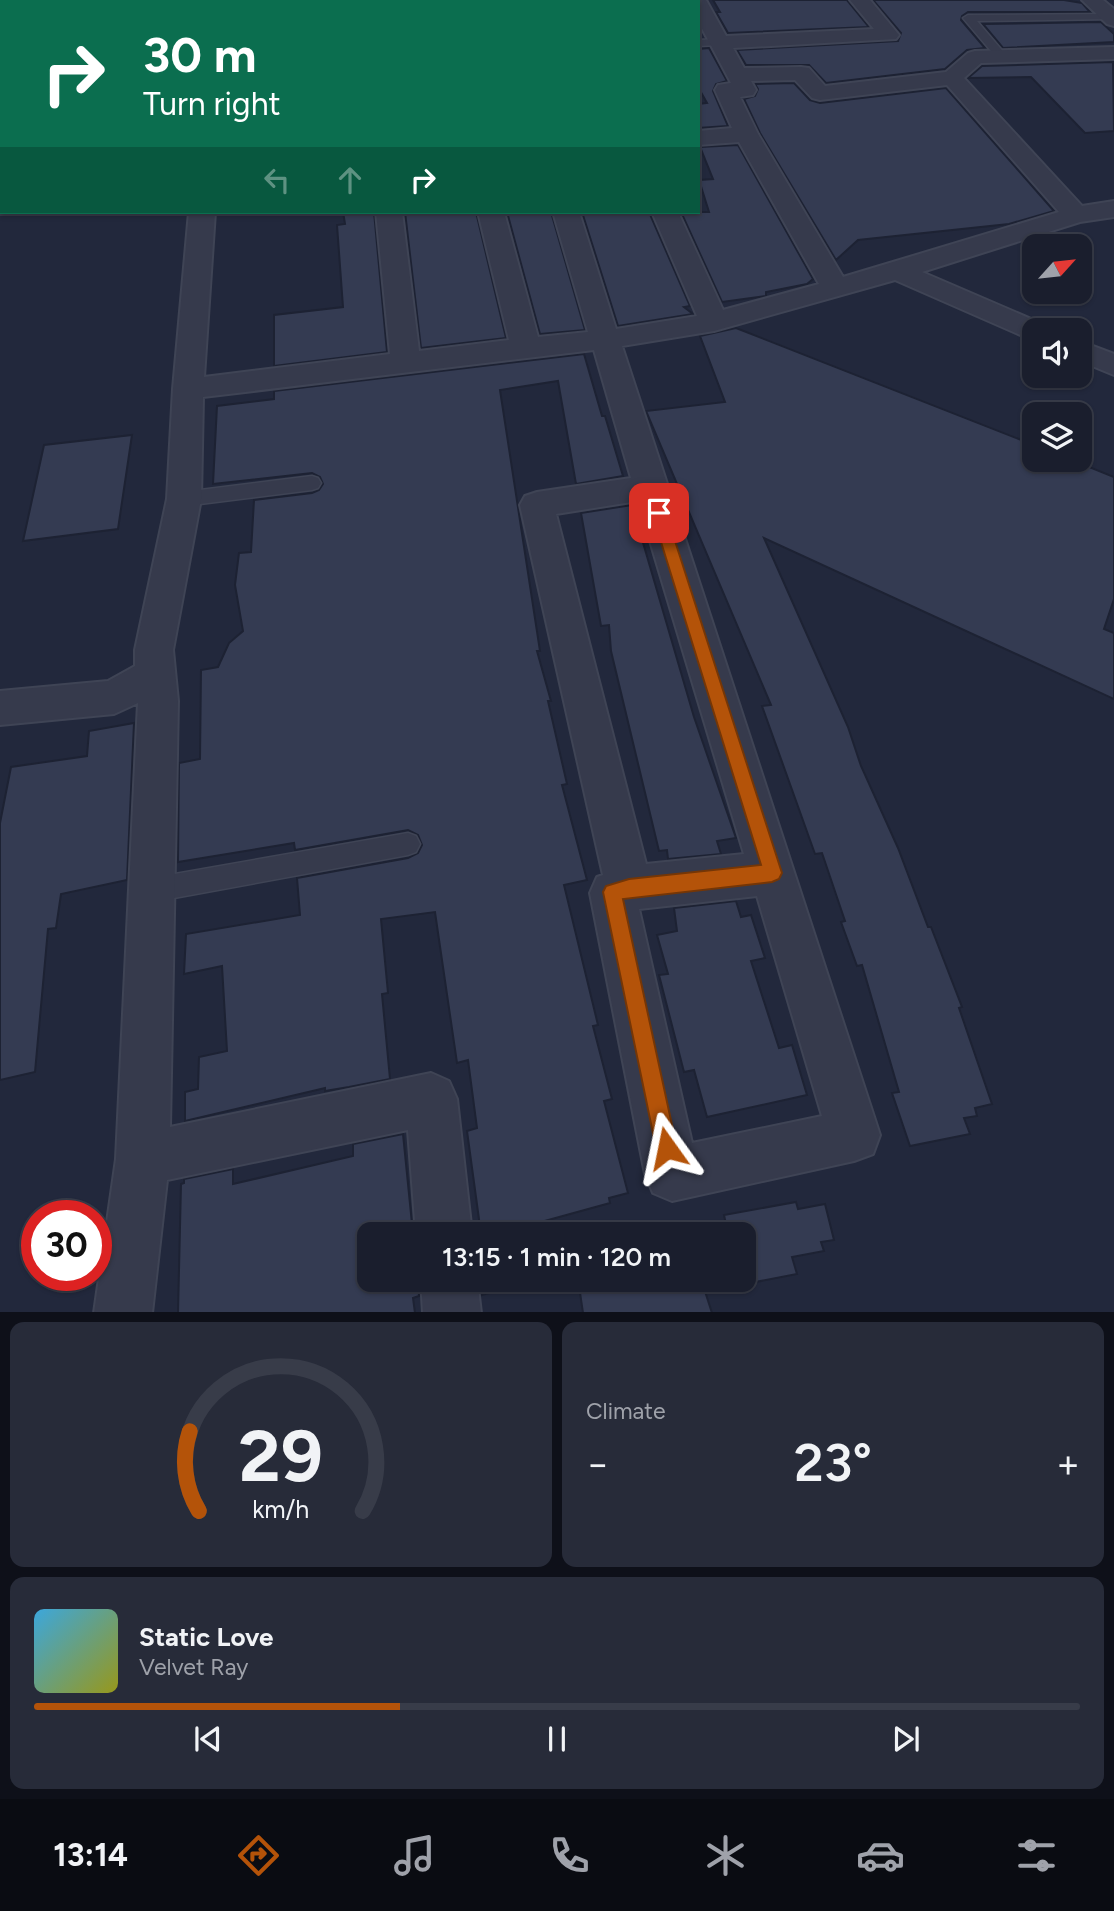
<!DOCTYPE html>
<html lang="en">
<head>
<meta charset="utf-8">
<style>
	body { margin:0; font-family:Figtree,sans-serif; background:#272b39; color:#f1f3f6; height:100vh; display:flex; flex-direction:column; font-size:26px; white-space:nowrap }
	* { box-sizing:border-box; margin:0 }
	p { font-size:23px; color:#9fa2aa }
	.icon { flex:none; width:38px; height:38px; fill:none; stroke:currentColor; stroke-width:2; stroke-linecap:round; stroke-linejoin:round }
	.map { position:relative; height:1312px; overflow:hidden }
	.panel { display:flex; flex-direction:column; gap:10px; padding:10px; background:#0e1019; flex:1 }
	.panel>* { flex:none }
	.guide { position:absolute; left:0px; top:0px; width:700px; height:214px; box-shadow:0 2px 5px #0004,0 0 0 2px #383c49; background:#0b6e4f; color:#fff; overflow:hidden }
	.needle { width:46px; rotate:63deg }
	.fabs { position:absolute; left:1022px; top:234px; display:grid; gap:14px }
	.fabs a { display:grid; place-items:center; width:70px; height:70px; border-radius:14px; background:#1a1e2d; box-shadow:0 2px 5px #0004,0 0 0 2px #383c49; font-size:35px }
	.speed { position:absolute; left:21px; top:1200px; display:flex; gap:14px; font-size:35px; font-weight:700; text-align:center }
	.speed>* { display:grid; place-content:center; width:91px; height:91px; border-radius:50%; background:#1a1e2d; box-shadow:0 2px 5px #0004,0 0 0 2px #383c49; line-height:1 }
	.speed .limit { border:10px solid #d22; background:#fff; color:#111 }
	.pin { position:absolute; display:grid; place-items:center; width:60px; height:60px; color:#fff; margin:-30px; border-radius:14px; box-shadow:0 4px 10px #0006 }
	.me { position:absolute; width:77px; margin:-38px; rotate:348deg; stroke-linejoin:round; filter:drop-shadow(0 0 5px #0008) }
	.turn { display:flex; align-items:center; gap:24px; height:147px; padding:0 28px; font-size:32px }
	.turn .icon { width:91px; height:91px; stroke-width:2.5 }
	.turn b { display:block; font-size:49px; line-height:60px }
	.lanes { display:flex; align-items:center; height:66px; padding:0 28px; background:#0003; justify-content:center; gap:35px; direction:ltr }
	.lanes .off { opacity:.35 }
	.big { font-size:52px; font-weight:600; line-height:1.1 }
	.panel .tile { flex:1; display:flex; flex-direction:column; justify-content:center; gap:10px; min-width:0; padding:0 24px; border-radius:14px; background:#272b39 }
	.panel .dial { align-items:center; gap:0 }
	.dial svg { height:182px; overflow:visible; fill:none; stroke:#383c49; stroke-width:7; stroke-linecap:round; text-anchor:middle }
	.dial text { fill:#f1f3f6; stroke:none }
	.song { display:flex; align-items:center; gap:21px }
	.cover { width:84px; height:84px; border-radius:10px; background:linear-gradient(135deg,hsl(200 70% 55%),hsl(60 70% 35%)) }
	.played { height:7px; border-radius:4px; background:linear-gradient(90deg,#b45309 35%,#383c49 35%) }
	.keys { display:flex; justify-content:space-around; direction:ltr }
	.heat { display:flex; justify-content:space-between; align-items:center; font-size:38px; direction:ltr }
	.panel .tiles { flex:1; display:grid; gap:10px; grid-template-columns:1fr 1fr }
	.tile:last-child { grid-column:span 2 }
	.trip { position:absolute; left:357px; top:1222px; width:399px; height:70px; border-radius:14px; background:#1a1e2d; box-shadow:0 2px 5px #0004,0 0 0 2px #383c49; font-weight:600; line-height:70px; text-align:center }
	.menu { display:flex; height:112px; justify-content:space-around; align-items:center; background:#0a0c12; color:#9fa2aa }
	.menu .icon { width:49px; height:49px }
	.menu .active { color:#b45309 }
	.menu b { font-size:32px; color:#f1f3f6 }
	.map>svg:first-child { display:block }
</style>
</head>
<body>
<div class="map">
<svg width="1114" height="1313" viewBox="0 0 1114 1313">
	<rect width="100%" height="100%" fill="#22283c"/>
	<g fill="#343b52" stroke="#1d2233" stroke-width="2">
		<path d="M 713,0 L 847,0 L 869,27 L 728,33 L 716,12 L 720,12 Z"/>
		<path d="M 873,0 L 1064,0 L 1082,3 L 1090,12 L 968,12 L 962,16 L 961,20 L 985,48 L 967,50 L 945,69 L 826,83 L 809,65 L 746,65 L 737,50 L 898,41 L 901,33 Z"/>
		<path d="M 1101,22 L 1114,34 L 1114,42 L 1003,48 L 983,24 Z"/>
		<path d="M 709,48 L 727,81 L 716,84 L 713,91 L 728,126 L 698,128 L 698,104 L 707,103 L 698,87 L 698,49 Z"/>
		<path d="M 1113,62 L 1114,131 L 1085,133 L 1031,77 L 968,78 L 982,66 Z"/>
		<path d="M 794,83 L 810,100 L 820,103 L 946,88 L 1054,211 L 1009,224 L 858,240 L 836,260 L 760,133 L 744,99 L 755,96 L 758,89 L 755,84 Z"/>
		<path d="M 738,145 L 813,279 L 807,284 L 766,292 L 766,296 L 722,302 L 681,212 L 709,212 L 699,180 L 713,179 L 700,147 Z"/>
		<path d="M 343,212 L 374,212 L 387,352 L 274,366 L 274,315 L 343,307 L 337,225 L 345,224 Z"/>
		<path d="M 405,212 L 476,212 L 506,338 L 421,348 Z"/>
		<path d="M 507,212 L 551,212 L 585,330 L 540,334 Z"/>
		<path d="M 582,212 L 649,212 L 690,306 L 684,307 L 693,314 L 618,326 Z"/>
		<path d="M 736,328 L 1034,445 L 1034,460 L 1072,460 L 1114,477 L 1114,599 L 1104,629 L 1114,633 L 1114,699 L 764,538 L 848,727 L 861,766 L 898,848 L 928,927 L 931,927 L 962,1007 L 959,1008 L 992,1104 L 975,1108 L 977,1116 L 964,1118 L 970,1134 L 910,1146 L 892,1093 L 899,1092 L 862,965 L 857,966 L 841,922 L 845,921 L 822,853 L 815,854 L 762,706 L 771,705 L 646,411 L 725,402 L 700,336 Z"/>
		<path d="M 584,354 L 602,416 L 605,416 L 623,476 L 576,484 L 558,381 L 500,390 L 540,651 L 537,651 L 551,701 L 548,701 L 567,784 L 562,785 L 587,880 L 564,885 L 598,1025 L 593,1026 L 612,1099 L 604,1101 L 628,1193 L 609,1198 L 610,1203 L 541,1222 L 543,1234 L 481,1234 L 467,1131 L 477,1128 L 468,1060 L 457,1063 L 435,912 L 381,919 L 388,993 L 382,994 L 390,1079 L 349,1087 L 325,1091 L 325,1088 L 185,1121 L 185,1092 L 198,1089 L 199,1057 L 227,1051 L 222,966 L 184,974 L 186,934 L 300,915 L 297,878 L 408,858 L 418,853 L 422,845 L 418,835 L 408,830 L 295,850 L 294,843 L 178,862 L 179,763 L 200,759 L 201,670 L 218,667 L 229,643 L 243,631 L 235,585 L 239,553 L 251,552 L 254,500 L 312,493 L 319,490 L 323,484 L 320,477 L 312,473 L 213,484 L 217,406 L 274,399 L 274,391 Z"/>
		<path d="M 132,435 L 118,529 L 23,541 L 44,445 Z"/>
		<path d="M 632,505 L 694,717 L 736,838 L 717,841 L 721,854 L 668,859 L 667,850 L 659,851 L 611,651 L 609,625 L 601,626 L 581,513 Z"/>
		<path d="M 134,723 L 127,880 L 61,894 L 56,928 L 48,929 L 35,1072 L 0,1080 L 0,823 L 11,767 L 87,756 L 89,731 Z"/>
		<path d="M 736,901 L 741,917 L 751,915 L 765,958 L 751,961 L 779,1048 L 792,1045 L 807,1095 L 707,1117 L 694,1070 L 684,1072 L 659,975 L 668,974 L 657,935 L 677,931 L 674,908 Z"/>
		<path d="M 403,1134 L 413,1234 L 369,1234 L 369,1279 L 418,1279 L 419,1296 L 413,1298 L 415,1313 L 178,1313 L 181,1184 L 184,1183 L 184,1179 L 233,1169 L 233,1184 L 353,1156 L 353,1144 Z"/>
		<path d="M 796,1202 L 798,1209 L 825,1204 L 834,1240 L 821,1242 L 824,1251 L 792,1257 L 797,1274 L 740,1285 L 739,1279 L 744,1279 L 744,1234 L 728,1234 L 724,1215 Z"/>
		<path d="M 480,1279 L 540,1279 L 482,1295 Z"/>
		<path d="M 578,1279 L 701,1279 L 712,1313 L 583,1313 Z"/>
	</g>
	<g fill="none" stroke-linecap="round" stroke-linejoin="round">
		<defs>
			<g id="lane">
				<path d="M 1110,14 L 1114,15 L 1114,19 L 977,21 L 1006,55 L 1000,58 L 996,57 L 963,18 L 968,15 Z"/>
				<path d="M 698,40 L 720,39 L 726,42 L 720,45 L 698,46 Z"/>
				<path d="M 312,476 L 318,478 L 321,483 L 318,488 L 312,490 L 184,506 L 177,504 L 175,499 L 177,494 L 184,492 Z"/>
				<path d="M 408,833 L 416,836 L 420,844 L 416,852 L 408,855 L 152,902 L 143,899 L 140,890 L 143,881 L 152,878 Z"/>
			</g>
			<g id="street">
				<path d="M 212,0 L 232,0 L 211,2 Z"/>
				<path d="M 690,0 L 706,0 L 726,36 L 874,29 L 850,0 L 870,0 L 899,35 L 896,39 L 733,48 L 744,68 L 801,67 L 809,68 L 825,86 L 946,72 L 968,53 L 975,51 L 1114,47 L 1114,59 L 981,63 L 964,78 L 1082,206 L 1114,201 L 1114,217 L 1080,222 L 922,272 L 1045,325 L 1049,331 L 1034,331 L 1034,340 L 1025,337 L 895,280 L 714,331 L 622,346 L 880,1135 L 873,1154 L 854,1161 L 672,1201 L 653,1193 L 645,1174 L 590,893 L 597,877 L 603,875 L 520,505 L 525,496 L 537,492 L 631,478 L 594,350 L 203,397 L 201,499 L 173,650 L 178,701 L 170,1127 L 431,1073 L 449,1081 L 457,1099 L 472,1234 L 416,1234 L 408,1130 L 167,1180 L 152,1313 L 94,1313 L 116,1159 L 138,703 L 114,714 L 0,725 L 0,691 L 108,681 L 135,666 L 135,650 L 167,499 L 173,389 L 189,212 L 215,212 L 204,377 L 390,354 L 376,212 L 402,212 L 419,351 L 509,340 L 478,212 L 504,212 L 538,337 L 588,332 L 553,212 L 579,212 L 616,329 L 697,316 L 652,212 L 678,212 L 723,310 L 819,284 L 739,142 L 698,145 L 698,131 L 732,128 L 715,90 L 718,85 L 731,83 L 698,21 L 698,2 L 688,2 ZM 795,80 L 812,98 L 820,100 L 947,85 L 1059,212 L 843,277 L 758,134 L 740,97 L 753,95 L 756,90 L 751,81 ZM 638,501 L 744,854 L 646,864 L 556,514 ZM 757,896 L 822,1116 L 692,1143 L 639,909 Z"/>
				<path d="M 1082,0 L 1103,0 L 1114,9 L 1114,26 L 1107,24 Z"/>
				<rect x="0" y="60" width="2" height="12"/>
				<rect x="0" y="93" width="2" height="14"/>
				<path d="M 1080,341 L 1114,354 L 1114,375 L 1080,361 Z"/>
				<path d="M 421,1279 L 477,1279 L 481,1313 L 423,1313 Z"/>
			</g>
			<g id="secondary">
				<path d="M 97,0 L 132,0 L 95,2 Z"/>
				<rect x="0" y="7" width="2" height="12"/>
			</g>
		</defs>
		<use href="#lane" stroke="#3f4455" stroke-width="3"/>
		<use href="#street" stroke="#3f4455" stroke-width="4"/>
		<use href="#secondary" stroke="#3f4455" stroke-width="4"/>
		<use href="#lane" fill="#363a4c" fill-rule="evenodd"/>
		<use href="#street" fill="#363a4c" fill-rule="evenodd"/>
		<use href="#secondary" fill="#44485f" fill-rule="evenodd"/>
	</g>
	<path fill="#b45309" stroke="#753606" stroke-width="2" d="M 659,508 L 666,513 L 782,873 L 779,879 L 772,882 L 623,899 L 677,1148 L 674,1156 L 667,1159 L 659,1156 L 656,1148 L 603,892 L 606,886 L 629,879 L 761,865 L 652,513 Z"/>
</svg>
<div class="fabs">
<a><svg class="needle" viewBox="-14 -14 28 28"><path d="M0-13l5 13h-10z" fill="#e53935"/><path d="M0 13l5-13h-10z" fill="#9fa2aa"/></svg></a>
<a><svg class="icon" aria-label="sound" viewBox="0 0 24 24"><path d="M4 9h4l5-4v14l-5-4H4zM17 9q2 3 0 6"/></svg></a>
<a><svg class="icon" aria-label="layers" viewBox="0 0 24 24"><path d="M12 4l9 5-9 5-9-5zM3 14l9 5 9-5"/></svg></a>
</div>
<div class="speed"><div class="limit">30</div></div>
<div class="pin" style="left:659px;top:513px;background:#d93025"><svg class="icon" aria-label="arrive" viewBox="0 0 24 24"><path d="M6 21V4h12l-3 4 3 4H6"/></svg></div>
<svg class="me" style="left:667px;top:1148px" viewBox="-20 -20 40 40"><path d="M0-17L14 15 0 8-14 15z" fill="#b45309" stroke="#fff" stroke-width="4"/></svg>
<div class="trip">13:15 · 1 min · 120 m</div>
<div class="guide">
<div class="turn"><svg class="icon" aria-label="right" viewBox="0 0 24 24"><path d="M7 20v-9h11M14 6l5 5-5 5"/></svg><div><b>30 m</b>Turn right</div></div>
<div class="lanes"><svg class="icon off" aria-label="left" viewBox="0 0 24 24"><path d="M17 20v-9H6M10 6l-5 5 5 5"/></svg><svg class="icon off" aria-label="ahead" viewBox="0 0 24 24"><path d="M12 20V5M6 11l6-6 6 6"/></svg><svg class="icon" aria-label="right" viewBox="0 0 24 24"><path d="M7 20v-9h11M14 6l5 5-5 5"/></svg></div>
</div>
</div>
<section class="panel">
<div class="tiles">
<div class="tile dial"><svg viewBox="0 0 100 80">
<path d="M14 69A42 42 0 1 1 86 69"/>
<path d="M14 69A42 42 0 0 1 10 34" stroke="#b45309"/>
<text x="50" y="56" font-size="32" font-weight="700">29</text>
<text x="50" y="72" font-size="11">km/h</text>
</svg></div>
<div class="tile"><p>Climate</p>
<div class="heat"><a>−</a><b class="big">23°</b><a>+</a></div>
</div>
<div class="tile">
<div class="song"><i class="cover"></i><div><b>Static Love</b><p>Velvet Ray</p></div></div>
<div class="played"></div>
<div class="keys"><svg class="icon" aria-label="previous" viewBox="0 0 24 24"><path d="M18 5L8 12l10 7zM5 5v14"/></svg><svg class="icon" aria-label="pause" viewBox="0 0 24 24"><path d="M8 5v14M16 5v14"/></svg><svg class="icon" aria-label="next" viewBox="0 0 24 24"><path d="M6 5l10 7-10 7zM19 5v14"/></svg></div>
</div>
</div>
</section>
<nav class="menu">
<b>13:14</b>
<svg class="icon active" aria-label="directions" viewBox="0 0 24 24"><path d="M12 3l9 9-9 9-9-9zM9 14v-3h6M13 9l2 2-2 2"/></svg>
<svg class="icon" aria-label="music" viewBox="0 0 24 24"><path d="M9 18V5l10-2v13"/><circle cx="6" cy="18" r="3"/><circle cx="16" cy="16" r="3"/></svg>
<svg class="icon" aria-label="phone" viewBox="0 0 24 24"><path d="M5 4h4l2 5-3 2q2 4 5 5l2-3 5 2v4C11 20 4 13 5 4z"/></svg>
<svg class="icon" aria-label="climate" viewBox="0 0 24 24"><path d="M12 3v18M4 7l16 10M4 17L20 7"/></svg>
<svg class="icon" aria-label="car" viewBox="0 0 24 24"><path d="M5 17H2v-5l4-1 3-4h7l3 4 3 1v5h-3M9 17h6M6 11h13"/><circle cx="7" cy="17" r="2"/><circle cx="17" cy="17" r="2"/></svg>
<svg class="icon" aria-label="filters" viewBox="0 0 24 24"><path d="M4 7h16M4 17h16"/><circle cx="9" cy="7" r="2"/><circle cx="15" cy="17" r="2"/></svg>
</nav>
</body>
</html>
